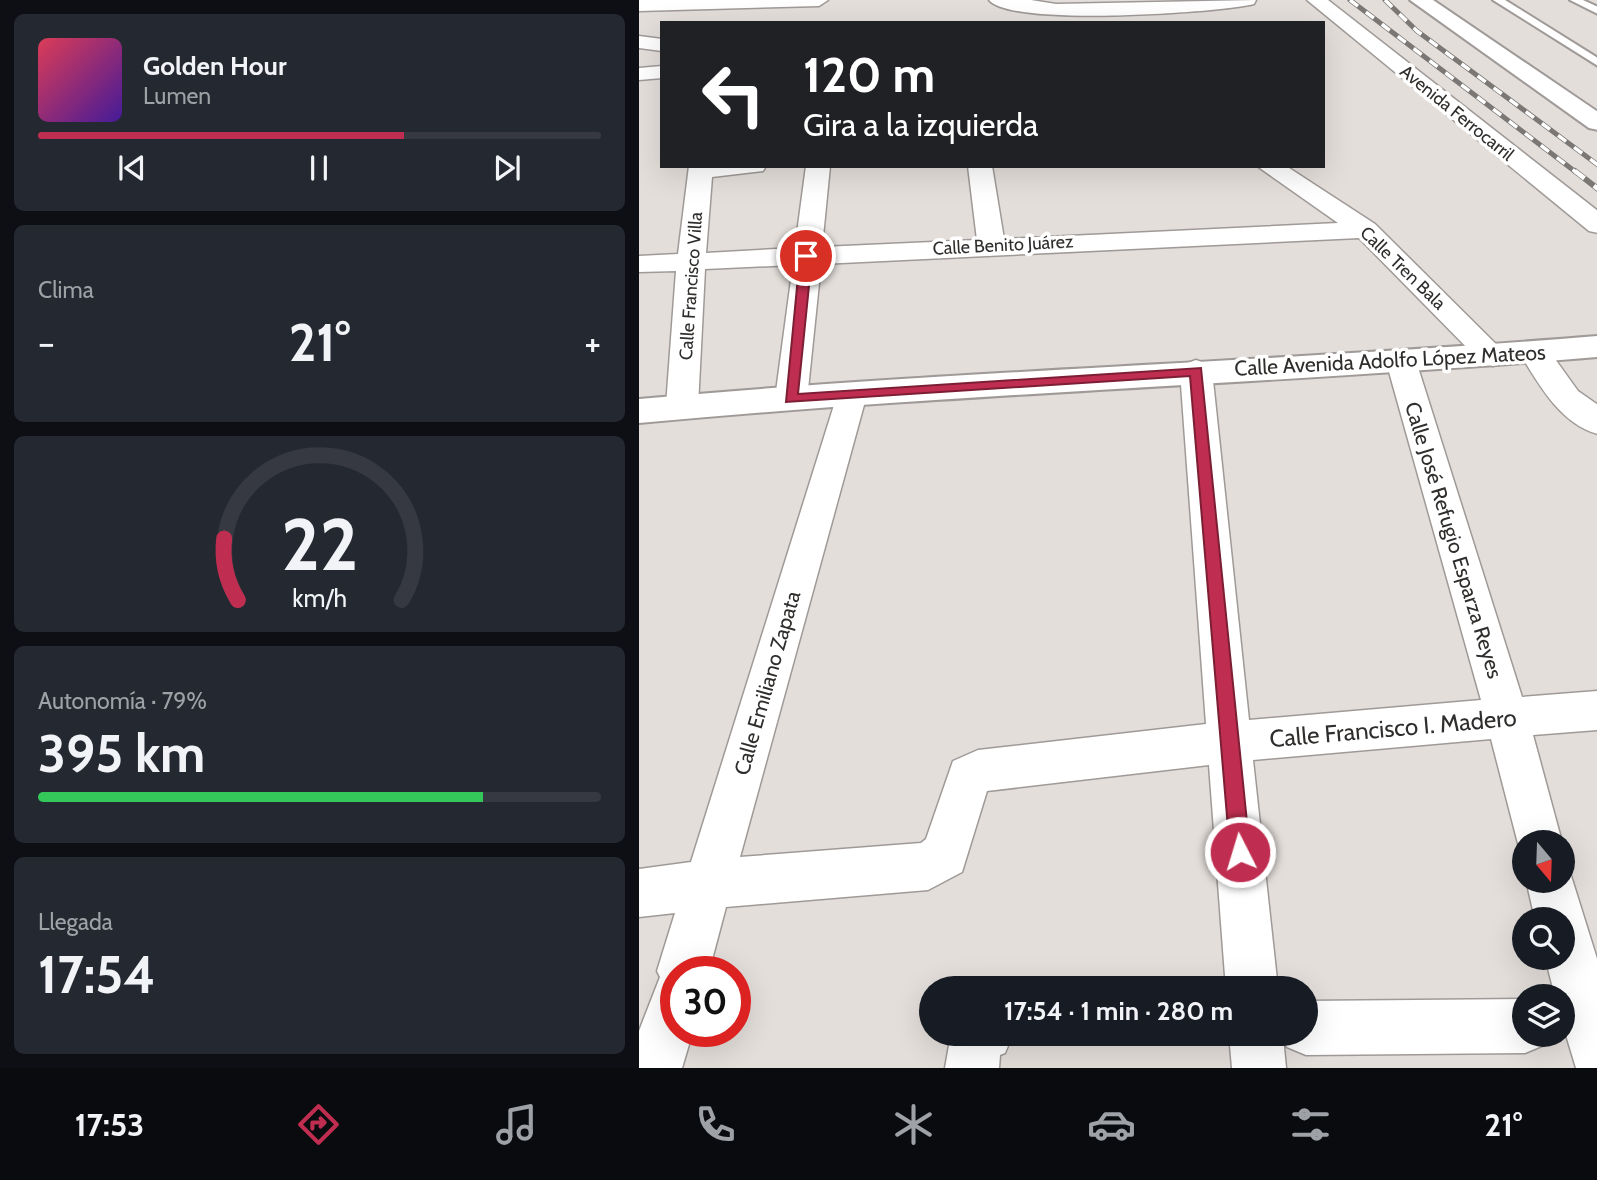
<!DOCTYPE html>
<html lang="es">
<head>
<meta charset="utf-8">
<style>
	body { margin:0; font-family:Cabin,sans-serif; background:#242831; color:#f1f3f6; height:100vh; display:flex; flex-direction:column; font-size:26px; white-space:nowrap }
	* { box-sizing:border-box; margin:0 }
	p { font-size:23px; color:#9ea1a6 }
	.icon { flex:none; width:38px; height:38px; fill:none; stroke:currentColor; stroke-width:2; stroke-linecap:round; stroke-linejoin:round }
	.map { position:relative; flex:1; overflow:hidden }
	.panel { display:flex; flex-direction:column; gap:14px; padding:14px; background:#0d0f14; width:639px }
	.panel>* { flex:none }
	.top-card { position:absolute; left:21px; top:21px; width:665px; height:147px; border-radius:0px; box-shadow:0 7px 28px #0002; background:#202124; color:#fff; overflow:hidden }
	.needle { width:46px; rotate:161deg }
	.buttons { position:absolute; left:873px; top:830px; display:grid; gap:14px }
	.buttons a { display:grid; place-items:center; width:63px; height:63px; border-radius:50%; background:#171b24; box-shadow:0 7px 28px #0002; font-size:35px }
	.speed { position:absolute; left:21px; top:956px; display:flex; gap:14px; font-size:35px; font-weight:700; text-align:center }
	.speed>* { display:grid; place-content:center; width:91px; height:91px; border-radius:50%; background:#171b24; box-shadow:0 7px 28px #0002; line-height:1 }
	.speed .limit { border:10px solid #d22; background:#fff; color:#111 }
	.pin { position:absolute; display:grid; place-items:center; width:60px; height:60px; color:#fff; margin:-30px; border:4px solid #fff; border-radius:50%; box-shadow:0 2px 7px #0007 }
	.me { position:absolute; width:77px; margin:-38px; rotate:355deg; stroke-linejoin:round; filter:drop-shadow(0 0 5px #0008) }
	.turn { display:flex; align-items:center; gap:24px; height:147px; padding:0 28px; font-size:32px }
	.turn .icon { width:91px; height:91px; stroke-width:2.5 }
	.turn b { display:block; font-size:49px; line-height:60px }
	.big { font-size:52px; font-weight:700; line-height:1.1 }
	.panel .card { flex:1; display:flex; flex-direction:column; justify-content:center; gap:10px; min-width:0; padding:0 24px; border-radius:10px; background:#242831 }
	.panel .dial { align-items:center; gap:0 }
	.dial svg { height:182px; overflow:visible; fill:none; stroke:#363941; stroke-width:7; stroke-linecap:round; text-anchor:middle }
	.dial text { fill:#f1f3f6; stroke:none }
	.song { display:flex; align-items:center; gap:21px }
	.cover { width:84px; height:84px; border-radius:10px; background:linear-gradient(135deg,hsl(350 70% 55%),hsl(260 70% 35%)) }
	.played { height:7px; border-radius:4px; background:linear-gradient(90deg,#bf2e50 65%,#363941 65%) }
	.keys { display:flex; justify-content:space-around; direction:ltr }
	.heat { display:flex; justify-content:space-between; align-items:center; font-size:38px; direction:ltr }
	.charge { height:10px; border-radius:5px; background:linear-gradient(90deg,#34c759 79%,#363941 0) }
	.trip { position:absolute; left:280px; top:976px; width:399px; height:70px; border-radius:35px; background:#171b24; box-shadow:0 7px 28px #0002; font-weight:700; line-height:70px; text-align:center }
	.dock { display:flex; height:112px; justify-content:space-around; align-items:center; background:#090b0e; color:#9ea1a6 }
	.dock .icon { width:49px; height:49px }
	.dock .current { color:#bf2e50 }
	.dock b { font-size:32px; color:#f1f3f6 }
	main { display:flex; flex:1; min-height:0 }
	.map>svg:first-child { display:block }
</style>
</head>
<body>
<main>
<section class="panel">
<div class="card">
<div class="song"><i class="cover"></i><div><b>Golden Hour</b><p>Lumen</p></div></div>
<div class="played"></div>
<div class="keys"><svg class="icon" aria-label="previous" viewBox="0 0 24 24"><path d="M18 5L8 12l10 7zM5 5v14"/></svg><svg class="icon" aria-label="pause" viewBox="0 0 24 24"><path d="M8 5v14M16 5v14"/></svg><svg class="icon" aria-label="next" viewBox="0 0 24 24"><path d="M6 5l10 7-10 7zM19 5v14"/></svg></div>
</div>
<div class="card"><p>Clima</p>
<div class="heat"><a>−</a><b class="big">21°</b><a>+</a></div>
</div>
<div class="card dial"><svg viewBox="0 0 100 80">
<path d="M14 69A42 42 0 1 1 86 69"/>
<path d="M14 69A42 42 0 0 1 8 42" stroke="#bf2e50"/>
<text x="50" y="56" font-size="32" font-weight="700">22</text>
<text x="50" y="72" font-size="11">km/h</text>
</svg></div>
<div class="card"><p>Autonomía · 79%</p><b class="big">395 km</b><div class="charge"></div></div>
<div class="card"><p>Llegada</p><b class="big">17:54</b></div>
</section>
<div class="map">
<svg width="959" height="1068" viewBox="0 0 959 1068">
	<rect width="100%" height="100%" fill="#e3deda"/>
	<g fill="none" stroke-linecap="round" stroke-linejoin="round">
		<defs>
			<g id="service">
				<path d="M 854,0 L 866,0 L 959,58 L 959,66 Z"/>
				<path d="M 931,0 L 944,0 L 959,7 L 959,14 Z"/>
			</g>
			<g id="minor">
				<path d="M 0,0 L 189,0 L 180,6 L 0,11 Z"/>
				<path d="M 350,0 L 392,0 L 417,4 L 617,0 L 615,4 C 578,13 371,27 350,0 Z"/>
				<path d="M 668,0 L 689,0 L 959,211 L 959,233 L 950,231 Z"/>
				<path d="M 0,36 L 23,39 L 23,51 L 0,48 Z"/>
				<path d="M 23,66 L 23,78 L 0,80 L 0,68 Z"/>
				<path d="M 50,166 L 127,166 L 124,171 L 73,177 L 67,253 L 156,248 L 167,166 L 191,166 L 183,247 L 338,240 L 329,166 L 353,166 L 365,239 L 699,223 L 618,166 L 647,166 L 736,224 L 869,356 L 865,363 L 854,366 L 843,363 L 720,238 L 182,264 L 168,399 L 163,407 L 152,410 L 141,407 L 136,399 L 154,265 L 66,269 L 59,406 L 54,414 L 43,417 L 32,414 L 27,406 L 37,271 L 0,272 L 0,256 L 39,254 Z"/>
				<path d="M 895,342 L 906,345 L 939,391 L 959,405 L 959,434 C 921,424 899,383 880,352 L 884,345 Z"/>
				<path d="M 762,351 L 773,354 L 777,361 L 883,697 L 959,691 L 959,730 L 894,735 L 923,842 L 886,842 L 883,859 L 852,739 L 614,760 L 639,989 L 587,989 L 570,765 L 348,791 L 323,872 L 289,890 L 87,907 L 70,971 L 37,971 L 37,1031 L 54,1031 L 43,1068 L 0,1068 L 0,1031 L 21,977 L 18,971 L 36,913 L 0,917 L 0,869 L 52,862 L 201,386 L 212,383 L 223,386 L 228,394 L 101,857 L 282,843 L 287,839 L 314,761 L 339,750 L 567,724 L 541,371 L 546,364 L 557,360 L 568,364 L 573,371 L 610,720 L 842,700 L 747,361 L 751,354 Z"/>
				<path d="M 924,861 L 928,863 L 959,962 L 959,1068 L 937,1068 L 924,1025 L 924,996 L 916,996 L 906,957 L 924,957 L 924,919 L 896,919 L 887,880 L 924,880 Z"/>
				<path d="M 886,999 L 886,1034 L 909,1034 L 905,1045 L 886,1053 L 667,1055 L 648,1047 L 644,1037 L 647,1068 L 593,1068 L 590,1034 L 667,1034 L 667,1001 Z"/>
				<path d="M 312,1034 L 374,1034 L 366,1053 L 361,1055 L 360,1068 L 306,1068 Z"/>
			</g>
			<g id="tertiary">
				<path d="M 771,0 L 794,0 L 959,112 L 959,130 L 950,128 Z"/>
				<path d="M 959,336 L 959,357 C 639,384 319,393 0,423 L 0,399 C 319,370 639,362 959,336 Z"/>
			</g>
		</defs>
		<use href="#service" stroke="#9f9a97" stroke-width="4"/>
		<use href="#minor" stroke="#9f9a97" stroke-width="3"/>
		<use href="#tertiary" stroke="#9f9a97" stroke-width="4"/>
		<use href="#service" fill="#fff" fill-rule="evenodd"/>
		<use href="#minor" fill="#fff" fill-rule="evenodd"/>
		<use href="#tertiary" fill="#fff" fill-rule="evenodd"/>
		<defs>
			<g id="rail-far1">
				<path d="M 711,0 L 938,173"/>
				<path d="M 746,0 L 778,31 L 959,165"/>
			</g>
			<path id="rail" d="M 936,171 L 959,189"/>
		</defs>
		<use href="#rail-far1" stroke="#7a7774" stroke-width="5"/>
		<use href="#rail" stroke="#7a7774" stroke-width="6"/>
		<use href="#rail-far1" stroke="#fff" stroke-width="3.5" stroke-dasharray="10" stroke-linecap="butt"/>
		<use href="#rail" stroke="#fff" stroke-width="4.5" stroke-dasharray="12" stroke-linecap="butt"/>
	</g>
	<path fill="#bf2e50" stroke="#7c1e34" stroke-width="2" d="M 167,253 L 173,256 L 159,394 L 562,368 L 611,852 L 608,859 L 601,862 L 594,859 L 591,852 L 551,376 L 147,402 L 161,256 Z"/>
	<g text-anchor="middle" dominant-baseline="central" stroke-width="7" stroke-linejoin="round" paint-order="stroke">
		<g font-size="18" fill="#302e2c" stroke="#fff">
			<text transform="translate(818 113) rotate(39)">Avenida Ferrocarril</text>
			<text transform="translate(364 245) rotate(-3)">Calle Benito Juárez</text>
			<text transform="translate(764 268) rotate(44)">Calle Tren Bala</text>
			<text transform="translate(52 286) rotate(-86)">Calle Francisco Villa</text>
		</g>
		<g font-size="21" fill="#302e2c" stroke="#fff">
			<text transform="translate(751 360) rotate(-3)">Calle Avenida Adolfo López Mateos</text>
			<text transform="translate(815 540) rotate(73)">Calle José Refugio Esparza Reyes</text>
			<text transform="translate(128 683) rotate(-74)">Calle Emiliano Zapata</text>
		</g>
		<g font-size="24" fill="#302e2c" stroke="#fff">
			<text transform="translate(754 728) rotate(-5)">Calle Francisco I. Madero</text>
		</g>
	</g>
</svg>
<div class="buttons">
<a><svg class="needle" viewBox="-14 -14 28 28"><path d="M0-13l5 13h-10z" fill="#e53935"/><path d="M0 13l5-13h-10z" fill="#9ea1a6"/></svg></a>
<a><svg class="icon" aria-label="search" viewBox="0 0 24 24"><circle cx="10" cy="10" r="6"/><path d="M15 15l6 6"/></svg></a>
<a><svg class="icon" aria-label="layers" viewBox="0 0 24 24"><path d="M12 4l9 5-9 5-9-5zM3 14l9 5 9-5"/></svg></a>
</div>
<div class="speed"><div class="limit">30</div></div>
<div class="pin" style="left:167px;top:256px;background:#d93025"><svg class="icon" aria-label="arrive" viewBox="0 0 24 24"><path d="M6 21V4h12l-3 4 3 4H6"/></svg></div>
<svg class="me" style="left:601px;top:852px" viewBox="-20 -20 40 40"><circle r="17" fill="#bf2e50" stroke="#fff" stroke-width="3"/><path d="M0-11L8 9 0 5-8 9z" fill="#fff"/></svg>
<div class="trip">17:54 · 1 min · 280 m</div>
<div class="top-card">
<div class="turn"><svg class="icon" aria-label="left" viewBox="0 0 24 24"><path d="M17 20v-9H6M10 6l-5 5 5 5"/></svg><div><b>120 m</b>Gira a la izquierda</div></div>
</div>
</div>
</main>
<nav class="dock">
<b>17:53</b>
<svg class="icon current" aria-label="directions" viewBox="0 0 24 24"><path d="M12 3l9 9-9 9-9-9zM9 14v-3h6M13 9l2 2-2 2"/></svg>
<svg class="icon" aria-label="music" viewBox="0 0 24 24"><path d="M9 18V5l10-2v13"/><circle cx="6" cy="18" r="3"/><circle cx="16" cy="16" r="3"/></svg>
<svg class="icon" aria-label="phone" viewBox="0 0 24 24"><path d="M5 4h4l2 5-3 2q2 4 5 5l2-3 5 2v4C11 20 4 13 5 4z"/></svg>
<svg class="icon" aria-label="climate" viewBox="0 0 24 24"><path d="M12 3v18M4 7l16 10M4 17L20 7"/></svg>
<svg class="icon" aria-label="car" viewBox="0 0 24 24"><path d="M5 17H2v-5l4-1 3-4h7l3 4 3 1v5h-3M9 17h6M6 11h13"/><circle cx="7" cy="17" r="2"/><circle cx="17" cy="17" r="2"/></svg>
<svg class="icon" aria-label="filters" viewBox="0 0 24 24"><path d="M4 7h16M4 17h16"/><circle cx="9" cy="7" r="2"/><circle cx="15" cy="17" r="2"/></svg>
<b>21°</b>
</nav>
</body>
</html>
